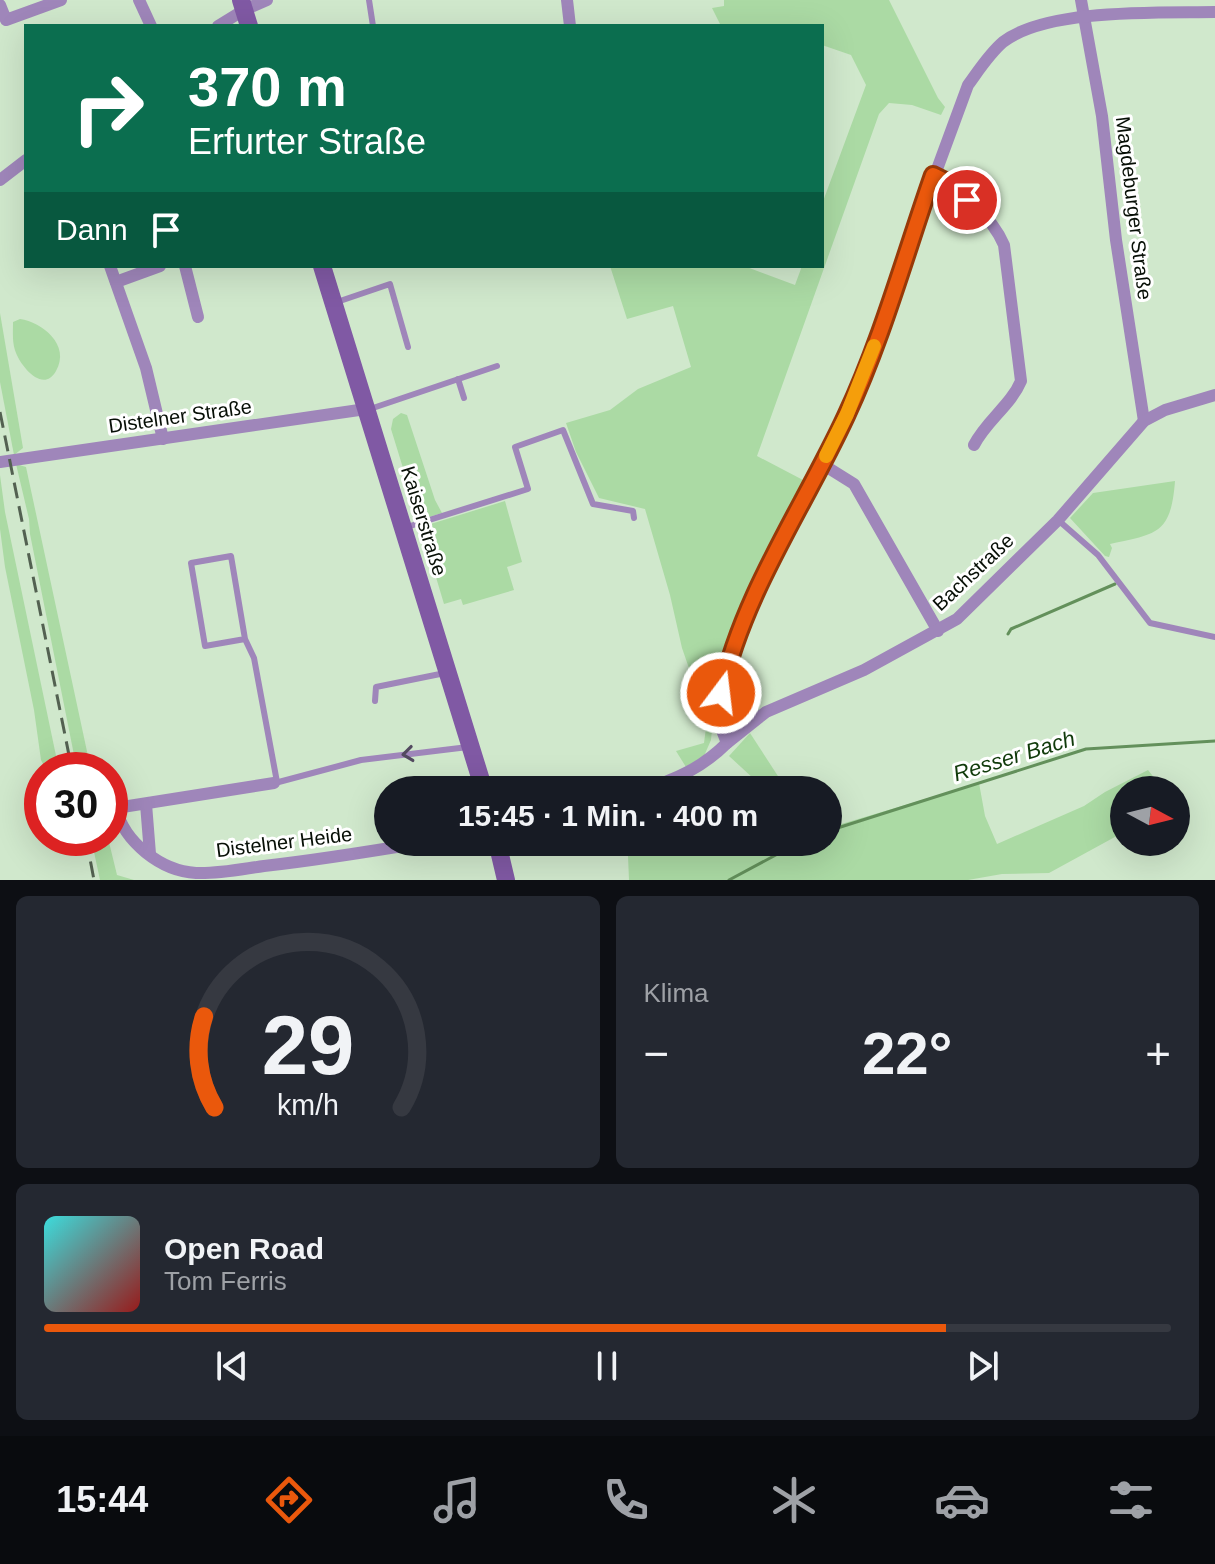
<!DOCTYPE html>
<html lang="de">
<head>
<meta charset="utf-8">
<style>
	body { margin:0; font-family:Arial,sans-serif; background:#242831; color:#f1f3f6; height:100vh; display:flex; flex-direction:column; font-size:30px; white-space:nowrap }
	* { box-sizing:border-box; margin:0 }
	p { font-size:26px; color:#9ea1a6 }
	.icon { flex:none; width:44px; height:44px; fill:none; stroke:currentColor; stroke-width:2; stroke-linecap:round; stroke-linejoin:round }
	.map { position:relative; height:880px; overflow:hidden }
	.details { display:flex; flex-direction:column; gap:16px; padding:16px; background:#0d0f14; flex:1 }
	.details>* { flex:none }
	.hud { position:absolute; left:24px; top:24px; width:800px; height:244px; border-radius:0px; box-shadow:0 8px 32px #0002; background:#0b6e4f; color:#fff; overflow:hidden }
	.needle { width:52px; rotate:97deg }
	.tools { position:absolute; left:1110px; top:776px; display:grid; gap:16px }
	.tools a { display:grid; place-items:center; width:80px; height:80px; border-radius:50%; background:#171b24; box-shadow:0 8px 32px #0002; font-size:40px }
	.speed { position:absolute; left:24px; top:752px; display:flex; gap:16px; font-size:40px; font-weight:700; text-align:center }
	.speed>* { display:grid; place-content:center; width:104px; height:104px; border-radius:50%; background:#171b24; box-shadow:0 8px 32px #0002; line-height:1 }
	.speed .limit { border:12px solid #d22; background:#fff; color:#111 }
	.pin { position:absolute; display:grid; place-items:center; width:68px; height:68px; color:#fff; margin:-34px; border:4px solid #fff; border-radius:50%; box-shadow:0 2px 8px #0007 }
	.me { position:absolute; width:88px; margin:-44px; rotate:15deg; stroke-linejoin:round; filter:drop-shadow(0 0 6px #0008) }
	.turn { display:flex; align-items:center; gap:28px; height:168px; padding:0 32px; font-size:36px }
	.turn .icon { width:104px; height:104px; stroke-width:2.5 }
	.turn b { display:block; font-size:56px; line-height:68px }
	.then { display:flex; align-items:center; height:76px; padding:0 32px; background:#0003; gap:16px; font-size:30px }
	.big { font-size:60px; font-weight:700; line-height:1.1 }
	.details .widget { flex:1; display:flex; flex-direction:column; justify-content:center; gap:12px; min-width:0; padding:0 28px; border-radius:12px; background:#242831 }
	.details .dial { align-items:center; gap:0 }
	.dial svg { height:208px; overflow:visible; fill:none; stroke:#363941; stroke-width:7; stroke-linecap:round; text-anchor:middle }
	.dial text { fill:#f1f3f6; stroke:none }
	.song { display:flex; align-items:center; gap:24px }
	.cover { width:96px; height:96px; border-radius:12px; background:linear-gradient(135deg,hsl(180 70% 55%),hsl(0 70% 35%)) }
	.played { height:8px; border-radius:4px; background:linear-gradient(90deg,#ea580c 80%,#363941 80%) }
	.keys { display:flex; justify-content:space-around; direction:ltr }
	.heat { display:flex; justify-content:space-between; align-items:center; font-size:44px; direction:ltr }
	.details .tiles { flex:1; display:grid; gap:16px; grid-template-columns:1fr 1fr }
	.widget:last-child { grid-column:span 2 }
	.trip { position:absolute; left:374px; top:776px; width:468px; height:80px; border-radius:40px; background:#171b24; box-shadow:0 8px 32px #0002; font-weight:700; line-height:80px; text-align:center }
	.menu { display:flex; height:128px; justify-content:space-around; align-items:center; background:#090b0e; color:#9ea1a6 }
	.menu .icon { width:56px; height:56px }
	.menu .current { color:#ea580c }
	.menu b { font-size:36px; color:#f1f3f6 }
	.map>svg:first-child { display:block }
</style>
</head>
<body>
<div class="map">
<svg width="1215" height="880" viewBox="0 0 1215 880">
	<rect width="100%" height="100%" fill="#d0e8cc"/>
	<g fill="#abdaa4">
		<path d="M 724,0 L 889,0 L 938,98 L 945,107 L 941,115 L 912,105 L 889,103 L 879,114 L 757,456 L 803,480 L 802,486 L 724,650 L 716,685 L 711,740 L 704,756 L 686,767 L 676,751 L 704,743 L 707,720 L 682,648 L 670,595 L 645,509 L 599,498 L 576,452 L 566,423 L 610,410 L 638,389 L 691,367 L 673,306 L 627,319 L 610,266 L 744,266 L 795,285 L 802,266 L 822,266 L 822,204 L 866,85 L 851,55 L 822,45 L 822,26 L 721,26 L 712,8 L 724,6 Z"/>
		<path d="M 0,313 L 23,448 L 14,455 L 0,382 Z"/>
		<path d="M 20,319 C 42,322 71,345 56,371 C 43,394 21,366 16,353 C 12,343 13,333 13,322 Z"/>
		<path d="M 401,413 L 407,415 L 435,500 L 442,513 L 419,520 L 391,429 L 393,419 Z"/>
		<path d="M 16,464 L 26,467 L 91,770 L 77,770 L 30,534 L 29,519 Z"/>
		<path d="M 0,475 L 5,512 L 59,770 L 46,770 L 41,760 L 34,710 L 5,567 L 0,529 Z"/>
		<path d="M 1175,481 C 1171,534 1157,534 1110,544 L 1112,548 L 1109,557 L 1105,556 L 1070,518 L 1093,493 Z"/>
		<path d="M 505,501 L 522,562 L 507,567 L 514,590 L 463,605 L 461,599 L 444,604 L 421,527 Z"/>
		<path d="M 750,733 L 787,790 L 766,790 L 729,756 Z"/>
		<path d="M 1148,770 L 1164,790 L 1124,790 L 1124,832 L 1049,873 L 1002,874 L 968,880 L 629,880 L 628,856 L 671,842 L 828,842 L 828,828 L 979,783 L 985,816 L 997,844 L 1084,806 L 1105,792 Z"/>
		<path d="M 91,838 L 108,838 L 117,875 L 134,880 L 100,880 Z"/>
	</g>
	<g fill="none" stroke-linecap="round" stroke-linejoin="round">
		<g stroke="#63905b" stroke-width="3">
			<path d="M 1008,634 L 1011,629 L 1115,584"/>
			<path d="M 828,831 L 1086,749 L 1215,741"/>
			<path d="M 729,880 L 800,842"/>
		</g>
		<g stroke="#9f86ba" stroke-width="6">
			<path d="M 369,0 L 373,26"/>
			<path d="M 337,302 L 390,284 L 408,347"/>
			<path d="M 458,379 L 464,398"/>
			<path d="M 370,409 L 497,366"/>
			<path d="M 1058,520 L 1098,555 L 1150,623 L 1215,637"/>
			<path d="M 407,527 L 528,489 L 515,447 L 563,430 L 593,504 L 633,511 L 634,518"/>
			<path d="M 245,639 L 205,646 L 191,563 L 231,556 L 245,639 L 254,658 L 277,782"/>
			<path d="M 375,701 L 376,687 L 445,673"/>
			<path d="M 275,783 L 361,760 L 468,747"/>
		</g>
		<g stroke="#9f86ba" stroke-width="12">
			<path d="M 139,0 L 151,26"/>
			<path d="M 567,0 L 570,26"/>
			<path d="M 1081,0 L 1102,116 L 1116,240 L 1144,421"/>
			<path d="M 0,5 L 6,20 L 61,0"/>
			<path d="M 218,26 L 244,10 L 267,0"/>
			<path d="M 933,175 C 961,189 992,217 1004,245 L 1021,381 C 1011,405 986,421 974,445"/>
			<path d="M 0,180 L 26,160"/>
			<path d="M 110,266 L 146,368 L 163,439"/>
			<path d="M 185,266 L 198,317"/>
			<path d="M 116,282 L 160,266"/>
			<path d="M 0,462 L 366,409"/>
			<path d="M 822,464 L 854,484 L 938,631"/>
			<path d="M 727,743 L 766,712 L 864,670 L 957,619 L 1058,520 L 1144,421 L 1165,410 L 1215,395"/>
			<path d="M 274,783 L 116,808 C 124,842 161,871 196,873 C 218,874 242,869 264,866 C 318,860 373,851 427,842"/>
			<path d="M 642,790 C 675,780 702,768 727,743 L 720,725 L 719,709 L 728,664 L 766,573 L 847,414 L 968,85 C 979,70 989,54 1003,42 C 1047,8 1160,13 1215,12"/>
			<path d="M 146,804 L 150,854"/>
		</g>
		<g stroke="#8059a4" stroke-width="18">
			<path d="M 241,0 L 249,26"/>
			<path d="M 322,266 L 484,790"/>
			<path d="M 497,842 L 506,880"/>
		</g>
		<g stroke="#536151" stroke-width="3" stroke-dasharray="16 8" stroke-linecap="butt">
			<path d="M 0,412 L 72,770"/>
			<path d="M 86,838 L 94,880"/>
		</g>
	</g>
	<defs><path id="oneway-chevron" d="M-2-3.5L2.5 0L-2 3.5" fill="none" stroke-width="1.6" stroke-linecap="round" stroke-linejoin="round" transform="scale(2)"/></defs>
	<use stroke="#534a60" href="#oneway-chevron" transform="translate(408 754) rotate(173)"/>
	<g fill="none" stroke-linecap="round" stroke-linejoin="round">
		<defs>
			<path id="route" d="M 721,693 C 743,593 804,507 846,416 C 882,339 905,255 933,175 L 951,184 L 967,200"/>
		</defs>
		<use href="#route" stroke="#983908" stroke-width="20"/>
		<use href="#route" stroke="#ea580c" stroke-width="14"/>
		<path stroke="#f59e0b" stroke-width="14" d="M 826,456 L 847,414 L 874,346"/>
	</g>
	<g text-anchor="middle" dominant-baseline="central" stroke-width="6" stroke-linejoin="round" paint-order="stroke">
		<g font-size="20" fill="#070f06" stroke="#fff">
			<text transform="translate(1134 208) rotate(83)">Magdeburger Straße</text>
			<text transform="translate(180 416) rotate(-8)">Distelner Straße</text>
			<text transform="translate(424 521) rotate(73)">Kaiserstraße</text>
			<text transform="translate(973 572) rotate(-43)">Bachstraße</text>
			<text transform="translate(284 842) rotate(-7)">Distelner Heide</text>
		</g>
		<g font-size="22" font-style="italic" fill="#113b0b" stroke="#fff">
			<text transform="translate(1014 756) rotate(-17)">Resser Bach</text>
		</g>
	</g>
</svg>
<div class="tools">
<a><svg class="needle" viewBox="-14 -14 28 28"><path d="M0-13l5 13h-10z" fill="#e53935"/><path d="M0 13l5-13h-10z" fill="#9ea1a6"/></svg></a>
</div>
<div class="speed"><div class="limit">30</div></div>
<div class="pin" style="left:967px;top:200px;background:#d93025"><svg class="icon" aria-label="arrive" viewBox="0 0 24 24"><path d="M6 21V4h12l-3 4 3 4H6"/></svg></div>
<svg class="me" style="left:721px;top:693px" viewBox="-20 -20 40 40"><circle r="17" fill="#ea580c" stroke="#fff" stroke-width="3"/><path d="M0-11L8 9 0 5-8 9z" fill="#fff"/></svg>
<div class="trip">15:45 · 1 Min. · 400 m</div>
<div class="hud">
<div class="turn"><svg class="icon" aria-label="right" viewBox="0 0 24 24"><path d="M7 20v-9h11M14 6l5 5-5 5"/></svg><div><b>370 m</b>Erfurter Straße</div></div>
<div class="then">Dann<svg class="icon" aria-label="arrive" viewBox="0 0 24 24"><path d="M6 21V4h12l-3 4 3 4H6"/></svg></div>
</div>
</div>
<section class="details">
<div class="tiles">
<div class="widget dial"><svg viewBox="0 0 100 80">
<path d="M14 69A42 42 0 1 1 86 69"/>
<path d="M14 69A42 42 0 0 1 10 34" stroke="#ea580c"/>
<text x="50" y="56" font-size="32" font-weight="700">29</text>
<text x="50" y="72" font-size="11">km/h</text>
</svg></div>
<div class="widget"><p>Klima</p>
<div class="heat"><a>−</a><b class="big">22°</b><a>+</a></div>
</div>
<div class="widget">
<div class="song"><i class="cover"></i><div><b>Open Road</b><p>Tom Ferris</p></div></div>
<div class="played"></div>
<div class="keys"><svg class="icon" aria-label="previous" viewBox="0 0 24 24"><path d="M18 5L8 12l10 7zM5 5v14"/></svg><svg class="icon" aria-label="pause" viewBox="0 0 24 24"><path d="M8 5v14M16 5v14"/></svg><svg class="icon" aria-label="next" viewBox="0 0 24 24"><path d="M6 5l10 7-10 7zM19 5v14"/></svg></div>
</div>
</div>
</section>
<nav class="menu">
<b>15:44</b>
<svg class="icon current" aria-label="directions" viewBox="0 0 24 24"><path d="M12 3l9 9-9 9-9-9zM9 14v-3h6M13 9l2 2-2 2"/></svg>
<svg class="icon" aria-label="music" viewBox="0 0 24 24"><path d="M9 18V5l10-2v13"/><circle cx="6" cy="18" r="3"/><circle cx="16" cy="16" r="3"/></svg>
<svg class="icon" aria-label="phone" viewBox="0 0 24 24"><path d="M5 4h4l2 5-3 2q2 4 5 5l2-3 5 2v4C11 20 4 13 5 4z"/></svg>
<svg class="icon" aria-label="climate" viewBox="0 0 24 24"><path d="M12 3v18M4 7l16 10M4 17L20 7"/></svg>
<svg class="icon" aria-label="car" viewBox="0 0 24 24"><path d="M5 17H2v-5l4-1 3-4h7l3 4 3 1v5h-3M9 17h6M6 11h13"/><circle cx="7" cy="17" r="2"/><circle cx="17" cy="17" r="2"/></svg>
<svg class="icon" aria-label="filters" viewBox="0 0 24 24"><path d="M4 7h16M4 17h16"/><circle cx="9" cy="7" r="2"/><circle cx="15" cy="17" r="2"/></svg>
</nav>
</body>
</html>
